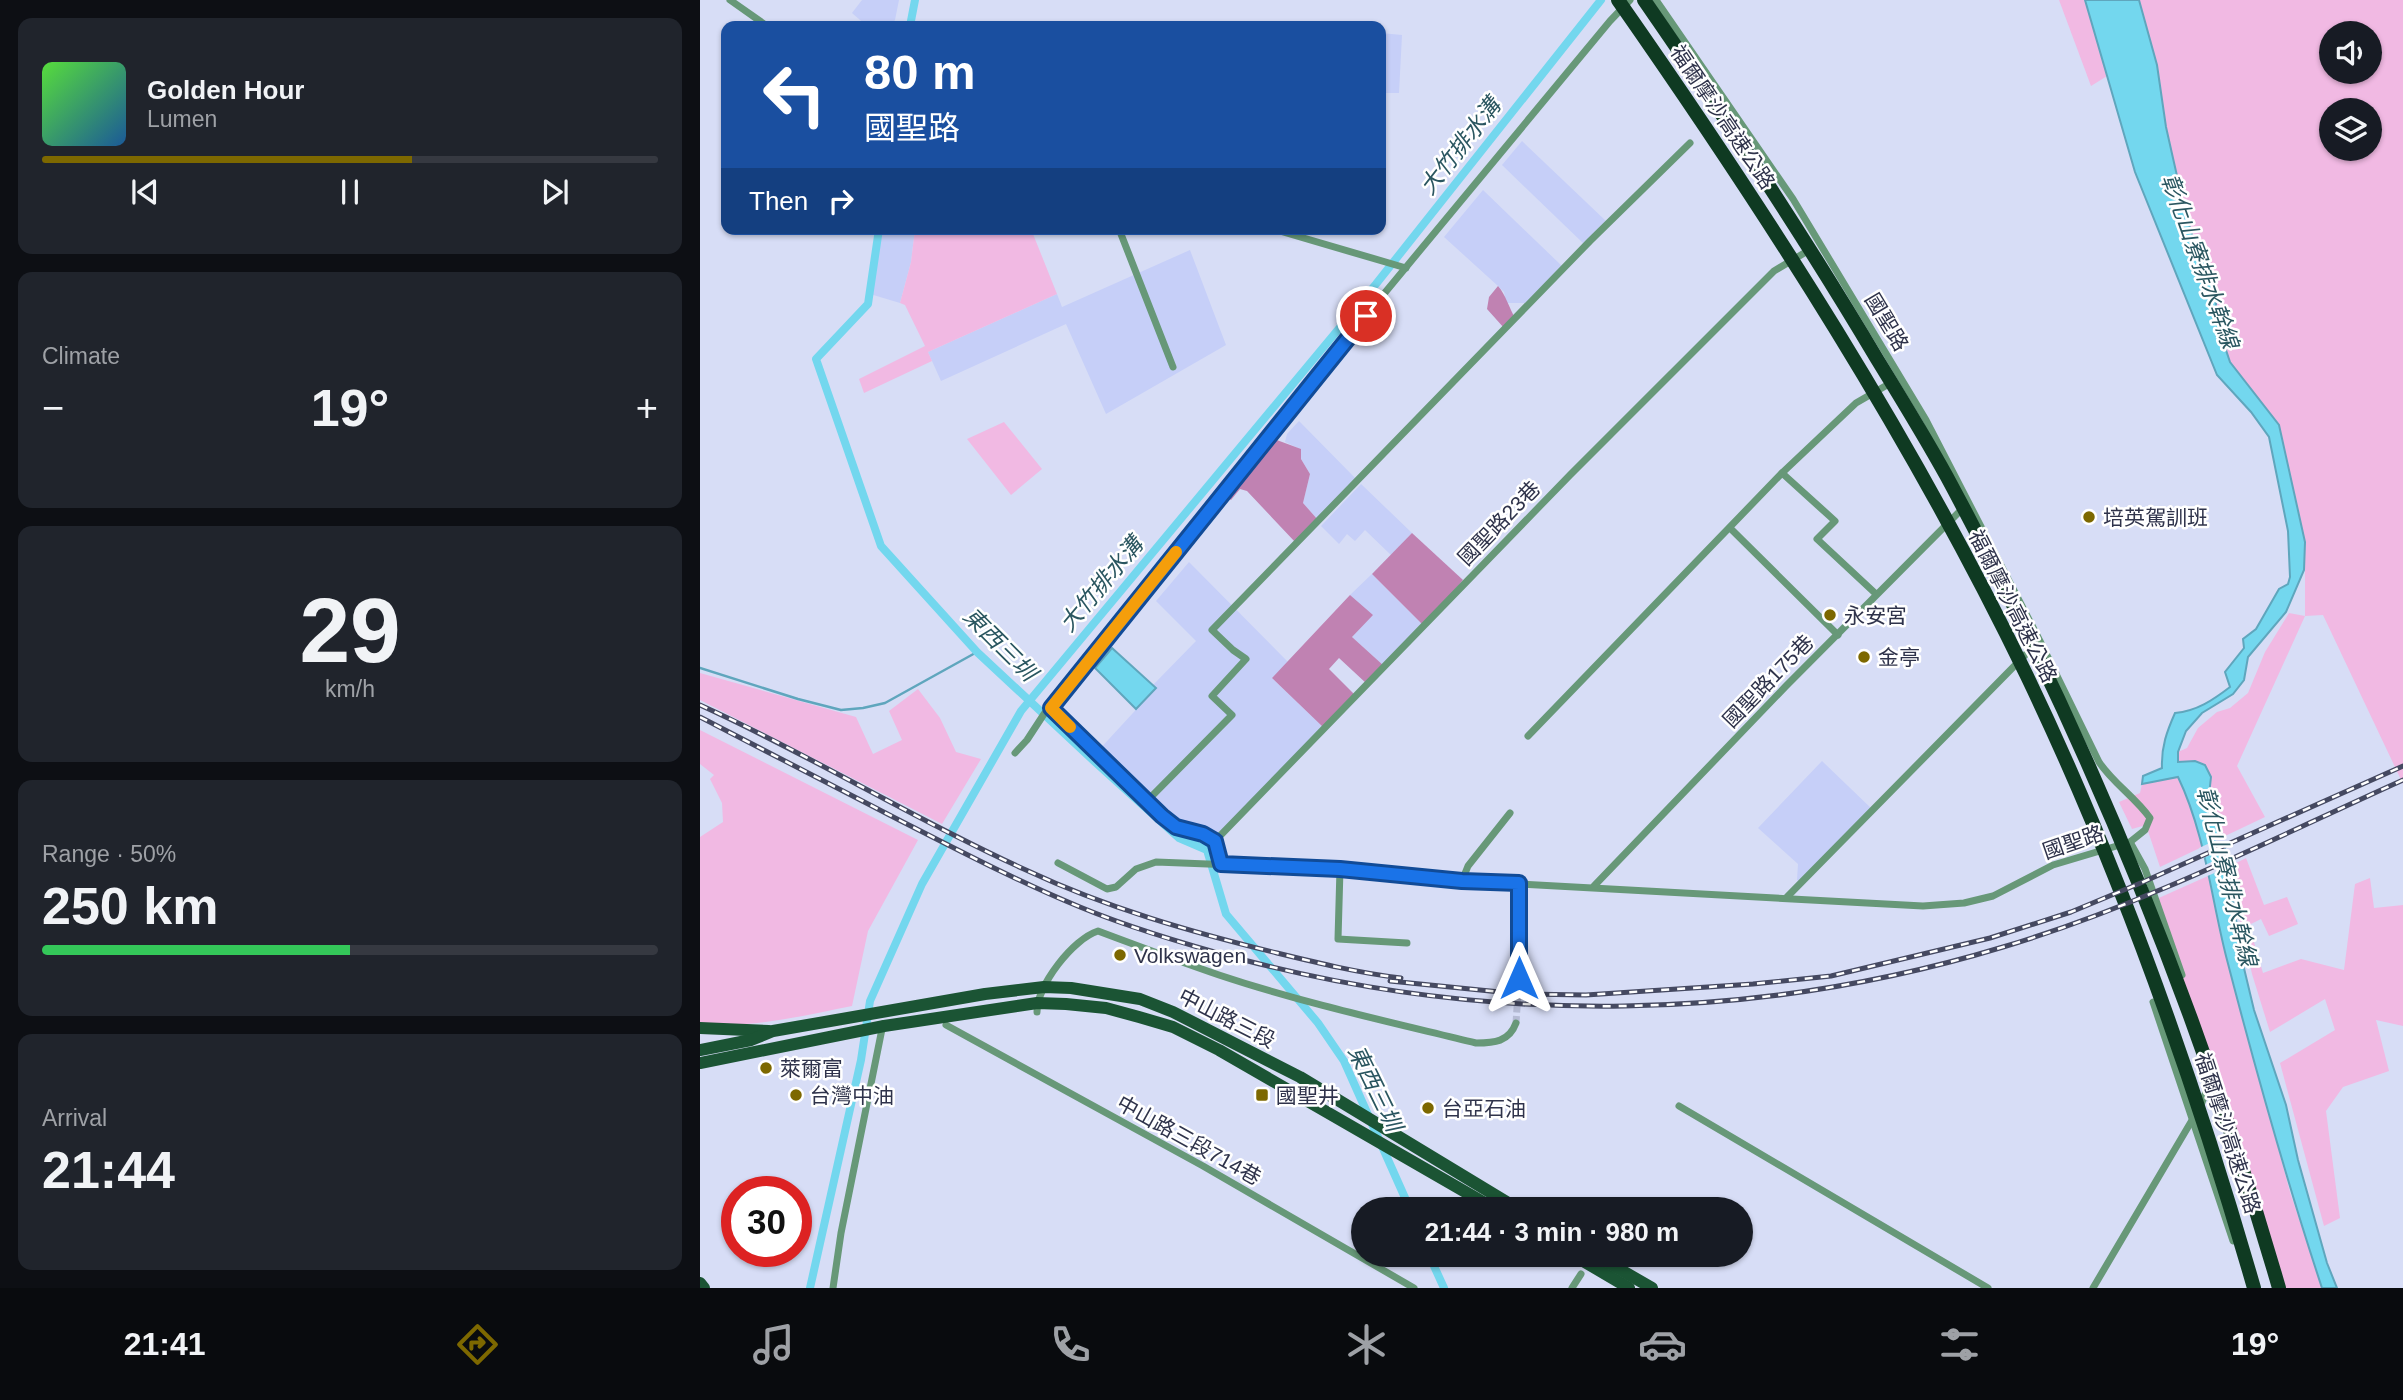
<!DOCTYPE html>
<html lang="en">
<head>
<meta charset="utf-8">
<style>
	body { margin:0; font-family:Helvetica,"Noto Sans TC",sans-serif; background:#20242c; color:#f1f3f6; height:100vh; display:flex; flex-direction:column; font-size:26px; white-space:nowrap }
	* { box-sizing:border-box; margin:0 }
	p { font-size:23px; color:#9ea1a6 }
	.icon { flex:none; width:38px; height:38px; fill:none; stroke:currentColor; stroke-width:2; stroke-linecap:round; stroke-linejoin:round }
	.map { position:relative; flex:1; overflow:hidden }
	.details { display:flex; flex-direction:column; gap:18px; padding:18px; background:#0d0f14; width:700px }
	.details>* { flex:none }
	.banner { position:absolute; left:21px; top:21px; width:665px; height:214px; border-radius:14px; box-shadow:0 2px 5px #0004; background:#1a4fa0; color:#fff; overflow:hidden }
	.buttons { position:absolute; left:1619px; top:21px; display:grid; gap:14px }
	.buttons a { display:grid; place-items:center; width:63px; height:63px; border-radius:50%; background:#171b24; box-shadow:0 2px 5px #0004; font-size:35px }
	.speed { position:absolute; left:21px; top:1176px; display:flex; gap:14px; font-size:35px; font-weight:700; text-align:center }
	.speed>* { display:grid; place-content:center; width:91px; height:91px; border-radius:50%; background:#171b24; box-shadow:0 2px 5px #0004; line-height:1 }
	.speed .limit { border:10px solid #d22; background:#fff; color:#111 }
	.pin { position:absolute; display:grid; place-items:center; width:60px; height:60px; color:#fff; margin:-30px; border:4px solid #fff; border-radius:50%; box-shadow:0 2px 7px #0007 }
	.me { position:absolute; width:77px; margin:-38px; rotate:0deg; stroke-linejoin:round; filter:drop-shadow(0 0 5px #0008) }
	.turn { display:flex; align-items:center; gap:24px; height:147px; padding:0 28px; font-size:32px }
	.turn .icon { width:91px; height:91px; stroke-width:2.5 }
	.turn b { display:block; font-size:49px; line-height:60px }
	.then { display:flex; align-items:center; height:66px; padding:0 28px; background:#0003; gap:14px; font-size:26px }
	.big { font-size:52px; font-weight:700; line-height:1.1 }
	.details .widget { flex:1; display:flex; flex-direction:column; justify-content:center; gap:10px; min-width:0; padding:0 24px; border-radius:14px; background:#20242c }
	.details .dial { align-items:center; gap:0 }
	.dial b { font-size:91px; line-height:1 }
	.song { display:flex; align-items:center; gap:21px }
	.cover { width:84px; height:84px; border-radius:10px; background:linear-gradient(135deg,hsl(110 70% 55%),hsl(210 70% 35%)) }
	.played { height:7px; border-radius:4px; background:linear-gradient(90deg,#7d6800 60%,#363941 60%) }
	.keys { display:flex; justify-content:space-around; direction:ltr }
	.heat { display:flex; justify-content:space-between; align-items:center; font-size:38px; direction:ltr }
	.charge { height:10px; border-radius:5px; background:linear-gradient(90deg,#34c759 50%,#363941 0) }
	.trip { position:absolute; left:651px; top:1197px; width:402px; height:70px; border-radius:35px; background:#171b24; box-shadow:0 2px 5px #0004; font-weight:700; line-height:70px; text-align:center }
	.menu { display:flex; height:112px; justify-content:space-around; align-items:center; background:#090b0e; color:#9ea1a6 }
	.menu .icon { width:49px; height:49px }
	.menu .on { color:#7d6800 }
	.menu b { font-size:32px; color:#f1f3f6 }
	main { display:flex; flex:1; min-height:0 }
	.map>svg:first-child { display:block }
</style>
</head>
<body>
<main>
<section class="details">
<div class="widget">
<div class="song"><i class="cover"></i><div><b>Golden Hour</b><p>Lumen</p></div></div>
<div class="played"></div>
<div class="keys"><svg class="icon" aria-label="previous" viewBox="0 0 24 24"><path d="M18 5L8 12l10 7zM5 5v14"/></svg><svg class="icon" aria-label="pause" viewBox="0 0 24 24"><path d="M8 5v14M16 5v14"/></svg><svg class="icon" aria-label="next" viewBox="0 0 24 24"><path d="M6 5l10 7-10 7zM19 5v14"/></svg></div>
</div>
<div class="widget"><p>Climate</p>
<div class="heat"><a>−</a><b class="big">19°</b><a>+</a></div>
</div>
<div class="widget dial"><b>29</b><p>km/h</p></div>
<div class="widget"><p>Range · 50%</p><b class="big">250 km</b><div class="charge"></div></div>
<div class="widget"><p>Arrival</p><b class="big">21:44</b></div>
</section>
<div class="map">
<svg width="1703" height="1288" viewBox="0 0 1703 1288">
	<rect width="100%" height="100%" fill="#d7ddf6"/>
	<g fill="#c6cff8">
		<path d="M 162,0 L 199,0 L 195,20 L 190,26 L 167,26 L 152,13 Z"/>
		<path d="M 681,33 L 702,35 L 699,93 L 681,93 Z"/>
		<path d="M 822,141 L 907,222 L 885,245 L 802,165 Z"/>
		<path d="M 783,190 L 863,267 L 828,303 L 806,303 L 804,292 L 798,286 L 744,237 Z"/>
		<path d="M 183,229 L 215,229 L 211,262 L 200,303 L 170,294 Z"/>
		<path d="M 490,250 L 526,345 L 406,414 L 366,324 L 241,381 L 228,352 L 357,294 L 362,307 Z"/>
		<path d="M 599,421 L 658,481 L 618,520 L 603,503 L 610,474 L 601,459 L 600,449 L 585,442 L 587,434 Z"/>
		<path d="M 661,484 L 712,533 L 691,555 L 665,530 L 655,541 L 647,534 L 639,544 L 621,526 Z"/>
		<path d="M 489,562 L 588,662 L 572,678 L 624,728 L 518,839 L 472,825 L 397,752 L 456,688 L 453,685 L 496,641 L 456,601 Z"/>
		<path d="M 672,574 L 724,626 L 684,666 L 652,637 L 672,615 L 650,595 Z"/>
		<path d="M 1122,761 L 1173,810 L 1103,883 L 1097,880 L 1098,864 L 1058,828 Z"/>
	</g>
	<g fill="#f1b9e3" fill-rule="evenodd">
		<path d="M 1359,0 L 1385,0 L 1407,76 L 1391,86 Z"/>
		<path d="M 1439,0 L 1703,0 L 1703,784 L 1623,615 L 1605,616 L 1537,766 L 1565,817 L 1523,837 L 1509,795 L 1511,777 L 1478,762 L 1478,752 L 1487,748 L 1498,728 L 1517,712 L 1530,708 L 1548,693 L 1565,652 L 1589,613 L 1605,616 L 1605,542 L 1579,425 L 1530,362 L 1516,320 L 1516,282 L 1494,241 L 1484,207 L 1466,127 L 1457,65 ZM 1631,33 L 1670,33 L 1670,72 L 1631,72 ZM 1631,110 L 1670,110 L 1670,149 L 1631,149 Z"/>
		<path d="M 215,229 L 331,229 L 357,294 L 228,352 L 232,361 L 164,393 L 159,379 L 225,346 L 205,305 L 200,303 L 211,262 Z"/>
		<path d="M 304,422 L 342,469 L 311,495 L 267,439 Z"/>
		<path d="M 0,673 L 156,717 L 173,754 L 202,740 L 189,711 L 218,689 L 240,718 L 256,752 L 281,759 L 242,824 L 0,700 Z"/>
		<path d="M 0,730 L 218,840 L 168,931 L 152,1006 C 101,1016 52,1029 0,1023 L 0,837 L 23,822 L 22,803 L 10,779 L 14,775 L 0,764 Z"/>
		<path d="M 1478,777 L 1489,800 L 1502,847 L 1460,867 L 1446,825 L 1432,829 L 1419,802 L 1440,793 L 1442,784 Z"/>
		<path d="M 1546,858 L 1564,905 L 1587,897 L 1598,924 L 1569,936 L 1561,919 L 1549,925 L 1563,973 L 1601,959 L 1644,970 L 1655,884 L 1670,878 L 1674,908 L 1703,905 L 1703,1026 L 1676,1020 L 1689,1071 L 1643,1087 L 1626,1111 L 1640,1218 L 1624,1226 L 1580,1063 L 1635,1030 L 1625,999 L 1570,1032 L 1552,974 L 1528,867 Z"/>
		<path d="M 1508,876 L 1525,952 L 1590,1192 L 1622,1288 L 1577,1288 L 1452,901 Z"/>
	</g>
	<g fill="#c082b2">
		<path d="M 798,286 C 806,295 809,308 815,318 L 804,328 L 787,309 L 789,297 Z"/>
		<path d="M 569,437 L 601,449 L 601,459 L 610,474 L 603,503 L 618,520 L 596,543 L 547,491 L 540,489 L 531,500 L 527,497 Z"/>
		<path d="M 712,533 L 763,580 L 724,626 L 672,574 Z"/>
		<path d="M 650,595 L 673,615 L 652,637 L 684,666 L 667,684 L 639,658 L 629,669 L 656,696 L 624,728 L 572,678 Z"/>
	</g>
	<g fill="#73d7ee" stroke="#5fa6bd" stroke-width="2">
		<path d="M 1385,0 L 1439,0 L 1457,65 L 1466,127 L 1484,207 L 1494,241 L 1516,282 L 1516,320 L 1530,362 L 1579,425 L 1605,542 L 1604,570 L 1586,612 L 1548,657 L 1544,680 L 1533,694 L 1502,713 L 1486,731 L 1478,752 L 1478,762 L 1495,761 L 1505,765 L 1511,777 L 1509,795 L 1523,837 L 1543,964 L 1554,1010 L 1586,1105 L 1598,1160 L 1627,1263 L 1637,1288 L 1622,1288 C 1586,1179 1555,1068 1526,956 C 1511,897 1505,833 1478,777 L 1442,784 L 1443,776 L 1462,768 C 1461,747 1467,731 1475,713 C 1497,711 1513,700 1530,687 L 1525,672 L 1544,648 L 1543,639 L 1556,629 L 1579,589 L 1588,584 L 1590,577 L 1588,531 L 1569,437 L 1551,412 L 1517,375 L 1435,172 Z"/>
		<path d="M 412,648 L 456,688 L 436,709 L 395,668 Z"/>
	</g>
	<g fill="#d7ddf6">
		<path d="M 1527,835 L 1528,847 L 1501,859 L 1499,848 Z"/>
		<path d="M 1529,854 L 1531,866 L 1505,877 L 1503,866 Z"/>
	</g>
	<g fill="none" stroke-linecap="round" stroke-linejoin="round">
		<path stroke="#5fa6bd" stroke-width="2.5" d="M 0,668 L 98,699 L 141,710 L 163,708 L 185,703 L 277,652"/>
		<g stroke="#73d7ee" stroke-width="8">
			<path d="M 210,26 L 215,0"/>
			<path d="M 179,229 L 168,304 L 116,359 L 181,546 L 277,652 L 394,761 L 479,838 L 507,850 L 526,914 L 618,1023 L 644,1061 L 710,1209"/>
			<path d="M 729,1255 L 744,1288"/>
			<path d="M 110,1288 L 161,1060 L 170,1001 L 222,884 L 321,711 L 676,284 L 901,0"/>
		</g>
		<path stroke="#b5bbd4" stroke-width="7" stroke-dasharray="7 3.5" stroke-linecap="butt" d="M 816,1023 L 819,978"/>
		<g stroke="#679878" stroke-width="7">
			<path d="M 30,0 L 67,26"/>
			<path d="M 419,229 L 473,367"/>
			<path d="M 573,229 L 706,268"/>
			<path d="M 1082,473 L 1135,521 L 1117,539 L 1176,594"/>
			<path d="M 1030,528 L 1138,635"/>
			<path d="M 351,707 L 462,816 L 476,827 L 503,834 L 515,841 L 521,864"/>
			<path d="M 828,736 L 1082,473 L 1156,403 L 1194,381"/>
			<path d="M 315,753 L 327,740 L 344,714 L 683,295 L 910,21 L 930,0"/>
			<path d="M 447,801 L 532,715 L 512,696 L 546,659 L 533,650 L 512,630 L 890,241 L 990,143"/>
			<path d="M 515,841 L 870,475 L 1074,271 L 1111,249"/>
			<path d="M 1430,842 L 1445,869 L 1482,975"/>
			<path d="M 358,863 L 407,889 L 416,887 L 436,869 L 456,862 L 640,869 L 762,881 L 1223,906 L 1264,903 L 1293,896 L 1353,865 L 1430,842 L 1445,830 L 1450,818 C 1435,797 1413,783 1399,762 L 1340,641 L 1226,420 L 1093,199 L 956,0"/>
			<path d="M 640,869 L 638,939 L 707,943"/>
			<path d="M 762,881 L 768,866 L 810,813"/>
			<path d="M 894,886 L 1086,686 L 1263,508"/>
			<path d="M 1087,897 L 1334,646"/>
			<path d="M 819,978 L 819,883"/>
			<path d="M 1453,1002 L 1533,1241"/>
			<path d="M 337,1012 C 337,985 373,939 398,931 C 438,946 478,961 519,975 C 603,1003 690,1022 776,1043 C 794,1043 809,1042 816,1023"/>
			<path d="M 246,1025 L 503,1166 L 714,1288"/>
			<path d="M 979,1106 L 1288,1288"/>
			<path d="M 133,1288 L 141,1233 L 183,1024"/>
			<path d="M 872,1288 L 881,1274"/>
			<path d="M 1393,1288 L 1501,1105 L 1507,1089 L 1508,1078"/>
		</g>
		<g stroke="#1b5434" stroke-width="12">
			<path d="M 0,1028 L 69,1031"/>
			<path d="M 0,1050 L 51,1040 L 73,1031 L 285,994 L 344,987 L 371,988 L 440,999 L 473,1012 L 600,1077 L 818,1209"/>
			<path d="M 0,1063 L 184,1026 L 337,1003 L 366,1004 L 406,1008 L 439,1017 L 473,1027 L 519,1050 L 795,1209"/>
			<path d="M 873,1255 L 929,1288"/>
			<path d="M 895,1255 L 952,1288"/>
			<path d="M 0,1283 L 4,1288"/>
		</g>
		<g stroke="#0f3a22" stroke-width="14">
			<path d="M 918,0 C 1069,216 1212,438 1327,676 C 1421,872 1494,1079 1554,1288"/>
			<path d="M 944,0 C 1025,117 1104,236 1177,359 C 1201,398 1225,437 1247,477 C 1386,735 1498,1007 1579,1288"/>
		</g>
		<defs>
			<g id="rail">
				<path d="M 0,705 C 111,755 215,820 326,870 C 407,908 491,932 577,953 C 618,963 659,973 701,978"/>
				<path d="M 0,717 C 67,752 134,786 201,821 C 260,851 319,882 380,907 C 433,929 488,945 544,960 C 793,1025 1056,1022 1303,947 C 1441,906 1572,839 1703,780"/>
				<path d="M 690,981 L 820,994 L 886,995 L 1053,984 L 1131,976 L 1290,938 L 1371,912 L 1443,882 L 1703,766"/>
			</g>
		</defs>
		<use href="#rail" stroke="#454961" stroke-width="5"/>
		<use href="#rail" stroke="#fff" stroke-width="2.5" stroke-dasharray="8" stroke-linecap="butt"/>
	</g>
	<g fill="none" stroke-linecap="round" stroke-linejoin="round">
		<defs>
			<path id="route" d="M 666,316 L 351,708 L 462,816 L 476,827 L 503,834 L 515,841 L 521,864 L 640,869 L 762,881 L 819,883 L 819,978"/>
		</defs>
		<use href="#route" stroke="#114b97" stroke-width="18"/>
		<use href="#route" stroke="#1a73e8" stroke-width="12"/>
		<path stroke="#f59e0b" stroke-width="12" d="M 370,727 L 351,708 L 476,552"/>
	</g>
	<g fill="#7d6800" stroke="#fff" stroke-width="2.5">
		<circle cx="1389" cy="517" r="7"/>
		<circle cx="1130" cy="615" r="7"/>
		<circle cx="1164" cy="657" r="7"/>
		<circle cx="420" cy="955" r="7"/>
		<circle cx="66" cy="1068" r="7"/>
		<circle cx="96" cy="1095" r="7"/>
		<rect x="555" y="1088" width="14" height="14" rx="3.5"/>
		<circle cx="728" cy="1108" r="7"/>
	</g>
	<g text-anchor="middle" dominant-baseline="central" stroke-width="5" stroke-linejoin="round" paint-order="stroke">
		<g font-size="21" fill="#2f334b" stroke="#fff">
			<text transform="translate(1023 117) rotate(56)">福爾摩沙高速公路</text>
			<text transform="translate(1187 322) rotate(59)">國聖路</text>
			<text transform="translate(799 523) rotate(-46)">國聖路23巷</text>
			<text transform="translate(1313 606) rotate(63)">福爾摩沙高速公路</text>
			<text transform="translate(1068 681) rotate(-46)">國聖路175巷</text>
			<text transform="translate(1373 842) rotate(-19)">國聖路</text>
			<text transform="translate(527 1018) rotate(27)">中山路三段</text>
			<text transform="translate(1528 1133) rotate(72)">福爾摩沙高速公路</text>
			<text transform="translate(489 1140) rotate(29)">中山路三段714巷</text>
		</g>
		<g font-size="21" fill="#2f334b" stroke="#fff" text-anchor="start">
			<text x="1403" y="517">培英駕訓班</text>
			<text x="1144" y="615">永安宮</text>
			<text x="1178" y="657">金亭</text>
			<text x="434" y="955">Volkswagen</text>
			<text x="80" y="1068">萊爾富</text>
			<text x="110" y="1095">台灣中油</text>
			<text x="576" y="1095">國聖井</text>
			<text x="742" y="1108">台亞石油</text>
		</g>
		<g font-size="23" font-style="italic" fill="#2a5660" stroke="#fff">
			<text transform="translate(760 146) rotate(-52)">大竹排水溝</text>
			<text transform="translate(1500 261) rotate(70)">彰化山寮排水幹線</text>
			<text transform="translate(401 584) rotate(-50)">大竹排水溝</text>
			<text transform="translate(300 644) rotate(45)">東西三圳</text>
			<text transform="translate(1527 876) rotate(76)">彰化山寮排水幹線</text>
			<text transform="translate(675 1088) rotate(64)">東西三圳</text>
		</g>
	</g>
</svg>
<div class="buttons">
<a><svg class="icon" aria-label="sound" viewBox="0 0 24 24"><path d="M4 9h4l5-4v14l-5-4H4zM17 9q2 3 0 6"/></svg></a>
<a><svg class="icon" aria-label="layers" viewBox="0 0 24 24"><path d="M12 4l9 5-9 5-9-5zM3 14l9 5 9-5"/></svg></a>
</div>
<div class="speed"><div class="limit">30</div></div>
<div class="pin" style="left:666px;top:316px;background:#d93025"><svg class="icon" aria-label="arrive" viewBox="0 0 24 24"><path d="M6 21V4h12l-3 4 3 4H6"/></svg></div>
<svg class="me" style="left:819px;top:978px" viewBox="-20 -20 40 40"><path d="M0-17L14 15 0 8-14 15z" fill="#1a73e8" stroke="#fff" stroke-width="4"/></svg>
<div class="trip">21:44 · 3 min · 980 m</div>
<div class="banner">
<div class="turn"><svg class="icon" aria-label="left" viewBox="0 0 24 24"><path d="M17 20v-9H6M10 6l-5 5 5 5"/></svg><div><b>80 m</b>國聖路</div></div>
<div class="then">Then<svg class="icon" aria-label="right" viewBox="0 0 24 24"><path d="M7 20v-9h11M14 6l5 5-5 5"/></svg></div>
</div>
</div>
</main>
<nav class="menu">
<b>21:41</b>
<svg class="icon on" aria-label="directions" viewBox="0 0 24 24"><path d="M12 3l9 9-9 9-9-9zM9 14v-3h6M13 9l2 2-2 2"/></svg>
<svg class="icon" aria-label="music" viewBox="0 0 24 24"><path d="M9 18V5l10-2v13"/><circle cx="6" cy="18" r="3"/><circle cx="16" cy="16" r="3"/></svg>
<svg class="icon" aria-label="phone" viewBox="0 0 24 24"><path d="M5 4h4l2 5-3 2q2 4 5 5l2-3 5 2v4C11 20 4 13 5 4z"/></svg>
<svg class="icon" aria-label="climate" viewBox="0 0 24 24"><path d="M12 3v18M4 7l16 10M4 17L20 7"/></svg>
<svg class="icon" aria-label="car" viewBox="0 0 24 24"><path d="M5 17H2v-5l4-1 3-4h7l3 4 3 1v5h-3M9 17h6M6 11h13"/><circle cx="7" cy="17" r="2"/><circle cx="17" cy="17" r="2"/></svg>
<svg class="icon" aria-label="filters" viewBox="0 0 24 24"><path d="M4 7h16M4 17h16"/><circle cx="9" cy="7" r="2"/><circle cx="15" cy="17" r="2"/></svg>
<b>19°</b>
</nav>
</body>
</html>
